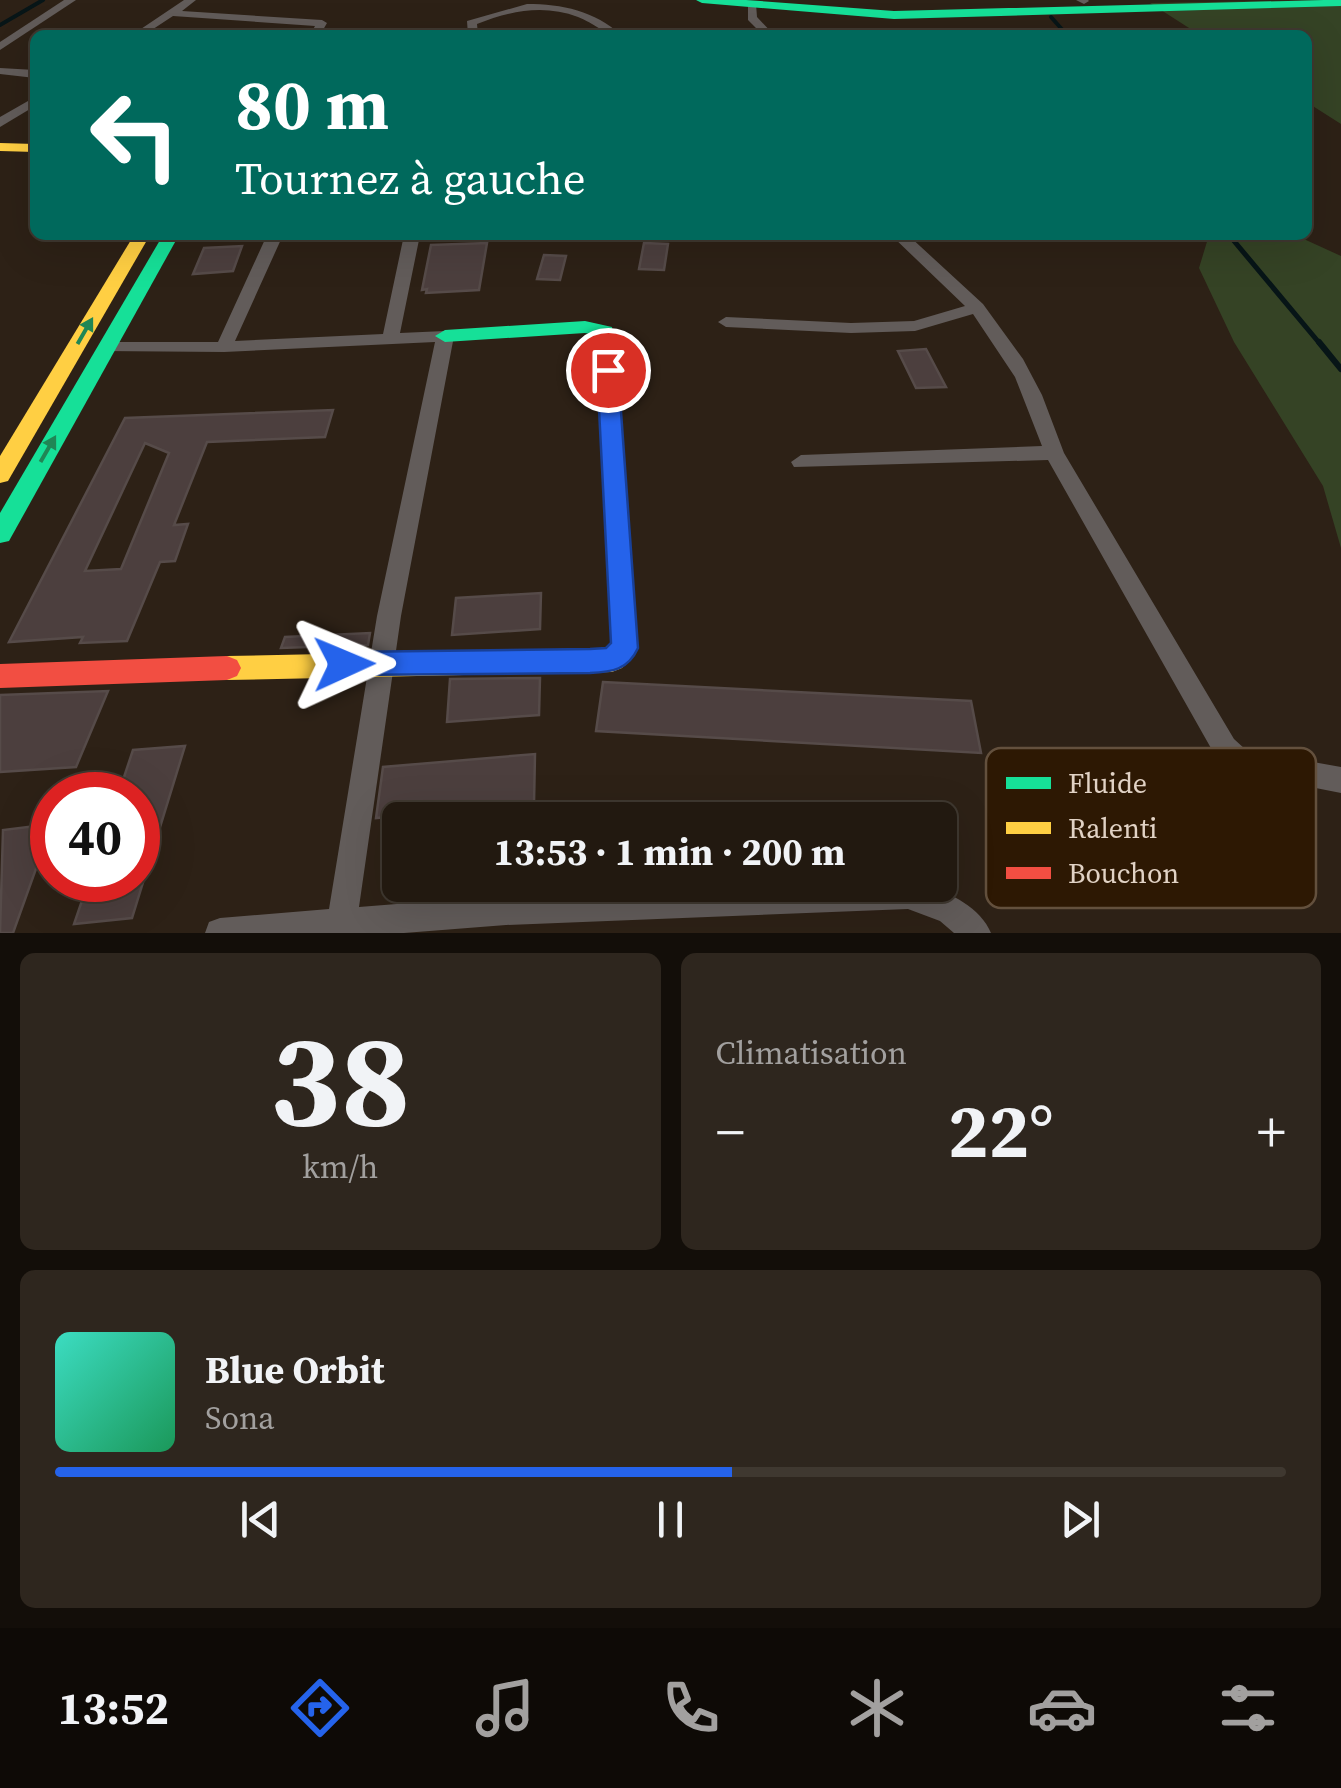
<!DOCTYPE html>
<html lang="fr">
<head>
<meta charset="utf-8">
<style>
	body { margin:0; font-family:"Source Serif 4",serif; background:#2e261e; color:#f1f3f6; height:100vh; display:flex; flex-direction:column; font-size:38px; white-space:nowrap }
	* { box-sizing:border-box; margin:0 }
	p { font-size:32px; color:#a2a09f }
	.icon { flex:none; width:55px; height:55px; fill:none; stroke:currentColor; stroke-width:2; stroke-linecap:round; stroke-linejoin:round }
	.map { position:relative; height:933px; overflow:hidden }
	.sheet { display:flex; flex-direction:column; gap:20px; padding:20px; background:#130e09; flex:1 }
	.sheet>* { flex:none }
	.banner { position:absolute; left:30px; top:30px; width:1282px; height:210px; border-radius:15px; box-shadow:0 10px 40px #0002,0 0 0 2px #3f3830; background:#00695c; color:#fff; overflow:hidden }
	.speed { position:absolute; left:30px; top:772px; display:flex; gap:20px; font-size:50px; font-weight:700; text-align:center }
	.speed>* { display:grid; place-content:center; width:130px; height:130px; border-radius:50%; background:#221910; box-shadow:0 10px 40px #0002,0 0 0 2px #3f3830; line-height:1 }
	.speed .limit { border:15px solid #d22; background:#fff; color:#111 }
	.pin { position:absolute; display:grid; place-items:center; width:85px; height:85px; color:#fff; margin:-42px; border:5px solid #fff; border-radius:50%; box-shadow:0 2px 10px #0007 }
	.me { position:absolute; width:110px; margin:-55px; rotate:89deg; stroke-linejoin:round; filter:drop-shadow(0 0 8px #0008) }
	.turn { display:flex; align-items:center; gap:35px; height:210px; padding:0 40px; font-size:45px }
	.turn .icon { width:130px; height:130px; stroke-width:2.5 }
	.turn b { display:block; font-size:70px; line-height:85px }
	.big { font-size:75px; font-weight:700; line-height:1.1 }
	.sheet .tile { flex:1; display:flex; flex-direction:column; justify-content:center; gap:15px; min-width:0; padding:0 35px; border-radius:15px; background:#2e261e }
	.sheet .dial { align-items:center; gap:0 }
	.dial b { font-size:130px; line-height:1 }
	.song { display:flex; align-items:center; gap:30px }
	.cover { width:120px; height:120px; border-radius:15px; background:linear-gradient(135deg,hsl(170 70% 55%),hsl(150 70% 35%)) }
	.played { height:10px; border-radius:5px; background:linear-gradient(90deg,#2563eb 55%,#3f3830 55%) }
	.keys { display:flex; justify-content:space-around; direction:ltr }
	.heat { display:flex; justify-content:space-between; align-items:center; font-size:55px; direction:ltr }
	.sheet .tiles { flex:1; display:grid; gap:20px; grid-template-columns:1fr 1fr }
	.tile:last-child { grid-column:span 2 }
	.trip { position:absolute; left:382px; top:802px; width:575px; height:100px; border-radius:15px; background:#221910; box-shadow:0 10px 40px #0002,0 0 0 2px #3f3830; font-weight:700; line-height:100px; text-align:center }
	.tab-bar { display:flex; height:160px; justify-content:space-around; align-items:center; background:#0e0a06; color:#a2a09f }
	.tab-bar .icon { width:70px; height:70px }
	.tab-bar .current { color:#2563eb }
	.tab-bar b { font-size:45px; color:#f1f3f6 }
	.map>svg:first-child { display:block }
</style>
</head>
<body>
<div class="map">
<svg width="1341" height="933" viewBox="0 0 1341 933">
	<rect width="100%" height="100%" fill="#2d2116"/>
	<g fill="#354325">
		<path d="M 1341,0 L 1341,124 L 1308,103 L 1308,35 L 1200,35 L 1150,3 Z"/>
		<path d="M 1209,235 L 1295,235 L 1341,256 L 1341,548 L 1323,486 L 1234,342 L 1199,268 Z"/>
	</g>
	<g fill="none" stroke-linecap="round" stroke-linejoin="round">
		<g stroke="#071517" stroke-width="4">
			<path d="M 1051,17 L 1067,35"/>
			<path d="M 0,25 L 43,0"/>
		</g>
		<path stroke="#071517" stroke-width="5" d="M 1229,235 L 1321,345"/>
		<path stroke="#071517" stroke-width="6" d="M 1319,342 L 1341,369"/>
	</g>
	<g fill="#4c3f3e" stroke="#564b49" stroke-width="2.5" fill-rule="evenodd">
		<path d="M 487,243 L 479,290 L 426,293 L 427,289 L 422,290 L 431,245 Z"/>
		<path d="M 644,243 L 668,244 L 664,270 L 639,269 Z"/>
		<path d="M 242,246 L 233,271 L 193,274 L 204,248 Z"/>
		<path d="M 544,255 L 566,256 L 560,280 L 537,279 Z"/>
		<path d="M 926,349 L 946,387 L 916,388 L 898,351 Z"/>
		<path d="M 333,410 L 325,437 L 207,442 L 174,525 L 188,524 L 175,561 L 160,562 L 127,641 L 80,643 L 83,637 L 9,642 L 125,418 ZM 145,443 L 169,453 L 121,569 L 85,571 Z"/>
		<path d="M 541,593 L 540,629 L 452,635 L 456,598 Z"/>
		<path d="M 370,633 L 368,645 L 281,648 L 285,637 Z"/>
		<path d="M 540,678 L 539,715 L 447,722 L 450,679 Z"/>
		<path d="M 603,682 L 971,701 L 981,753 L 596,731 Z"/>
		<path d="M 108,691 L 76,767 L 0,772 L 0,695 Z"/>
		<path d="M 185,746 L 132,918 L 74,924 L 89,880 L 138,880 L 138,795 L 118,795 L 133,750 Z"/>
		<path d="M 535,754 L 534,804 L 376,818 L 383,767 Z"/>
		<path d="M 52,824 L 13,933 L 0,933 L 3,830 Z"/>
	</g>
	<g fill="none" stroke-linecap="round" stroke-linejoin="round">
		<g fill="#625c5a" fill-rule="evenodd">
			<path d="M 64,0 L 76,0 L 0,50 L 0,42 Z"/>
			<path d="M 184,0 L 196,0 L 182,11 L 322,20 L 327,23 L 320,35 L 310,35 L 315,26 L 173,16 L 144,35 L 132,35 Z"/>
			<path d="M 1076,0 L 1088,0 L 1089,1 L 1084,4 Z"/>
			<path d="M 527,4 C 562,4 595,11 621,35 C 604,35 594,23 578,17 C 544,4 509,11 477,24 L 478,35 L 468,35 L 467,21 Z"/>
			<path d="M 748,4 L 756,4 L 757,17 L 774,35 L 763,35 L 748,20 Z"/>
			<path d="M 0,68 L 35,70 L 35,78 L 0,74 Z"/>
			<path d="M 35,97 L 35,106 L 0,127 L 0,117 Z"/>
			<path d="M 267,235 L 283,235 L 235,341 L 383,334 L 404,235 L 420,235 L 400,333 L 445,331 L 454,336 L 401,616 L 359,907 C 506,895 654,885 802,885 C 834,885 897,879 925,886 C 950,892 981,908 991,933 L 954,933 L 940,921 L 908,909 L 506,925 L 404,933 L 205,933 L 209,922 L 220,918 L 329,909 L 377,616 L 435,342 L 224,352 L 101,351 L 98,347 L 101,343 L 107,342 L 218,342 Z"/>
			<path d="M 891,235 L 908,235 L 983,304 L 1023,359 L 1042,395 L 1064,453 L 1234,739 L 1246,750 L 1341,767 L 1341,793 L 1239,773 L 1230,770 L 1216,757 L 1048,460 L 794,467 L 791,462 L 801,455 L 1042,446 L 1015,377 L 973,314 L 915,331 L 851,333 L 726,327 L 718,322 L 726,317 L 851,323 L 914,321 L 965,306 Z"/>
		</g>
		<g fill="#16e098" fill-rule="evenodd">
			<path d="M 696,0 L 746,0 L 894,11 L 1324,0 L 1341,0 L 1341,6 L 894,19 L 702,3 Z"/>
			<path d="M 163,235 L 179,235 L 9,541 L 0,543 L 0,513 Z"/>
			<path d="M 585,321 L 612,327 L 616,353 L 613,357 L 599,357 L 595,335 L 585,333 L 445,342 L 435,336 L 445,330 Z"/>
		</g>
		<g fill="#ffcf43" fill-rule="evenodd">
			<path d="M 0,143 L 35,144 L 35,152 L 0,151 Z"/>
			<path d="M 134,235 L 150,235 L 8,481 L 0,483 L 0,456 Z"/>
			<path d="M 606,347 L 616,353 L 638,648 L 622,668 L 612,672 L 227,680 L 217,676 L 213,668 L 217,660 L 227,656 L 606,648 L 611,644 L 596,353 Z"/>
		</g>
		<path fill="#f24e42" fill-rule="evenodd" d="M 227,656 L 237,660 L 241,668 L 237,676 L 227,680 L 0,688 L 0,664 Z"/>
	</g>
	<defs><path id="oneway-solid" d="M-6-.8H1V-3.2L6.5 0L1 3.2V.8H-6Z" transform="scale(2.5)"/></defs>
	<g fill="#208655">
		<use href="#oneway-solid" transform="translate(85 331) rotate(-60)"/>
		<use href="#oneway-solid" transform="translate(48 449) rotate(-60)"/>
	</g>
	<path fill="#2563eb" stroke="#184099" stroke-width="2.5" d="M 608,364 L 618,370 L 638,648 C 628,670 612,672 590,673 L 344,675 L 334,672 L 330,664 L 334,655 L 344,652 L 590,649 L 606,648 L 611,643 L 597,370 Z"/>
	<rect x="986" y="748" width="330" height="160" rx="15" fill="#2d1803" stroke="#63503d" stroke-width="2.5"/>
	<rect x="1006" y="777" width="45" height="12" fill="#16e098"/>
	<rect x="1006" y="822" width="45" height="12" fill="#ffcf43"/>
	<rect x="1006" y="867" width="45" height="12" fill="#f24e42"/>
	<g font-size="28" fill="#e1d2c5">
		<text x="1068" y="793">Fluide</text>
		<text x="1068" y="838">Ralenti</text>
		<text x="1068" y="883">Bouchon</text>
	</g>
</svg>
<div class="speed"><div class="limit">40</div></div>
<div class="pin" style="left:608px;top:370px;background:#d93025"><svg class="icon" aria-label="arrive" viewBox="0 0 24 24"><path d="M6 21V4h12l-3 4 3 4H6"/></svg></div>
<svg class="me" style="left:344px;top:664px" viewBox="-20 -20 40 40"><path d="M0-17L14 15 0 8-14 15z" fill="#2563eb" stroke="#fff" stroke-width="4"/></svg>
<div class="trip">13:53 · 1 min · 200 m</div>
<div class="banner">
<div class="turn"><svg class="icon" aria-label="left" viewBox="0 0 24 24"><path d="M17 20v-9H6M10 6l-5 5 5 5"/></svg><div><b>80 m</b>Tournez à gauche</div></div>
</div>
</div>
<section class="sheet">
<div class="tiles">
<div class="tile dial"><b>38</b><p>km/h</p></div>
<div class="tile"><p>Climatisation</p>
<div class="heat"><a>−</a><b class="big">22°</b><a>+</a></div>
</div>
<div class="tile">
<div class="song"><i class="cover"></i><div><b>Blue Orbit</b><p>Sona</p></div></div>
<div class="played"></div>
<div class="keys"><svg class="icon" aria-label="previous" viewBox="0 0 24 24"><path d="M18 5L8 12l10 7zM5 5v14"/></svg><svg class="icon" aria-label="pause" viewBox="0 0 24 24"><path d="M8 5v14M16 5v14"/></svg><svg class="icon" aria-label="next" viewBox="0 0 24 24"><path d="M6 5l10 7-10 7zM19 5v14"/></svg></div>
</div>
</div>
</section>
<nav class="tab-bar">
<b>13:52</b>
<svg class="icon current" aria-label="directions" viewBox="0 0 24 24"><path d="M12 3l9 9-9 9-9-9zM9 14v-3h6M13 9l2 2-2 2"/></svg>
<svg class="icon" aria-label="music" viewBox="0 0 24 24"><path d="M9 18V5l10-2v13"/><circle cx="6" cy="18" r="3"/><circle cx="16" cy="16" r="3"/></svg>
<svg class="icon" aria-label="phone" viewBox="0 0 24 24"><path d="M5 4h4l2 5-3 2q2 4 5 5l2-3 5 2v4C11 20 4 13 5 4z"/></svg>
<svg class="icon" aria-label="climate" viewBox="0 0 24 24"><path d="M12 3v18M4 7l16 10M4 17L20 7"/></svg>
<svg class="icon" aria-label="car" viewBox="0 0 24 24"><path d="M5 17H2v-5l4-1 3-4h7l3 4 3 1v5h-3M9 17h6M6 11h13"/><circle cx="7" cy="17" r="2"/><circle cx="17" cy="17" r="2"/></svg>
<svg class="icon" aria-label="filters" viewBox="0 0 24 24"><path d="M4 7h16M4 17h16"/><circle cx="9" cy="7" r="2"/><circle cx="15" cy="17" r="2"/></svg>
</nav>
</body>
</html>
